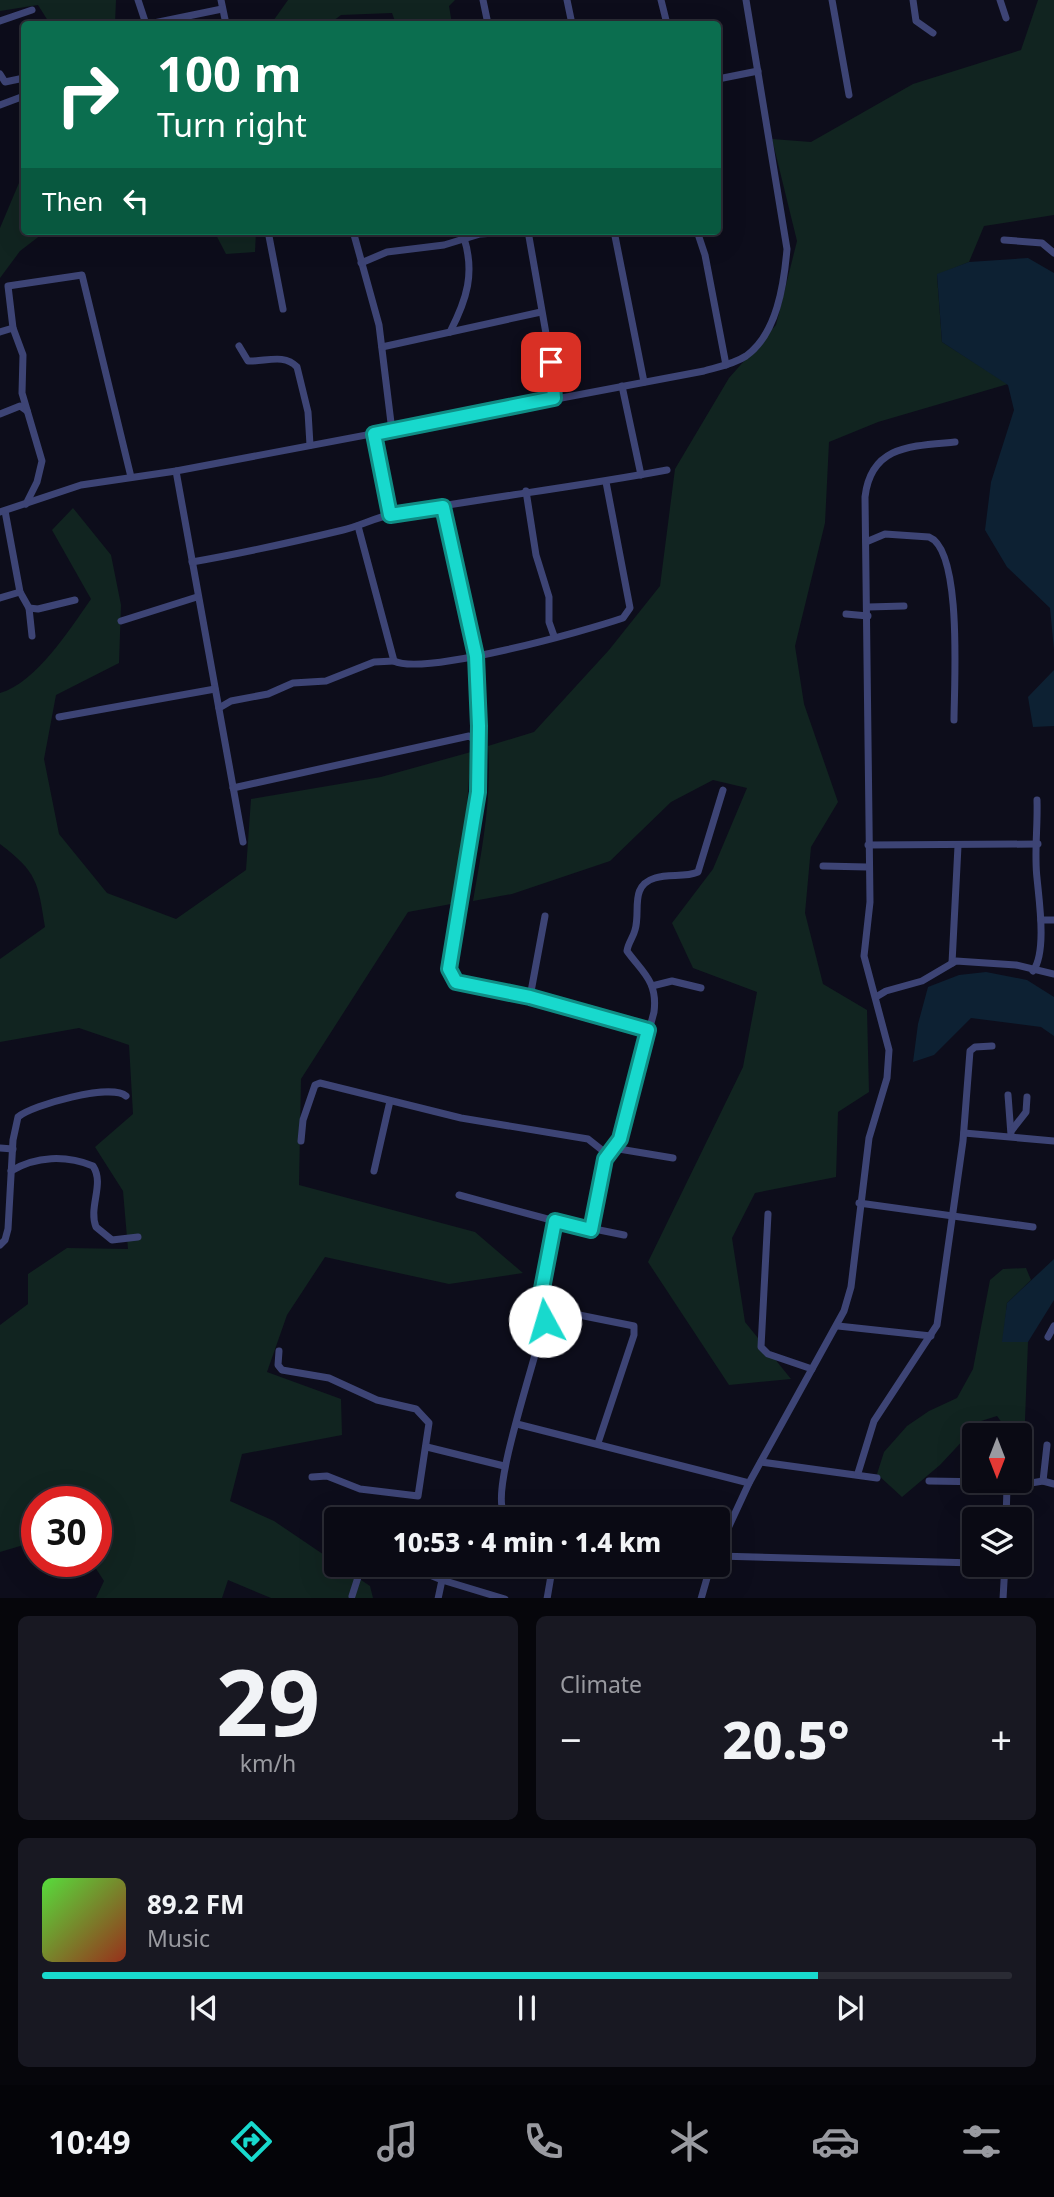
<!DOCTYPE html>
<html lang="en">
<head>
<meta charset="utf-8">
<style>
	body { margin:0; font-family:"Noto Sans",sans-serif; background:#181822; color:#f1f3f6; height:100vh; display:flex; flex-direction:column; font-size:26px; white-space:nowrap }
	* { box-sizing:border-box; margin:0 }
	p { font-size:23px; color:#999aa0 }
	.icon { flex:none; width:38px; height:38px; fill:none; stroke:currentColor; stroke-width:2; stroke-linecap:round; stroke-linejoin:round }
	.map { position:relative; height:1598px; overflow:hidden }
	.sheet { display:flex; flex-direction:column; gap:18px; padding:18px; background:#06060b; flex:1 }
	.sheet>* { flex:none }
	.guide { position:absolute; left:21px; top:21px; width:700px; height:214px; border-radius:7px; box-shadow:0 7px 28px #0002,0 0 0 2px #2a2b34; background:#0b6e4f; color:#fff; overflow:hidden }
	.needle { width:46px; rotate:180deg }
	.fabs { position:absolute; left:962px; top:1423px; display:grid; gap:14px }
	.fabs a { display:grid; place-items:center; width:70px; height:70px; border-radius:7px; background:#0a0a14; box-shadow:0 7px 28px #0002,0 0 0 2px #2a2b34; font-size:35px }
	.speed { position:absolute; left:21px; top:1486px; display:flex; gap:14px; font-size:35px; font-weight:700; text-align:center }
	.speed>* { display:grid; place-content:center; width:91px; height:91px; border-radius:50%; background:#0a0a14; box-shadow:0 7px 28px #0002,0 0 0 2px #2a2b34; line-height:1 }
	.speed .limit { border:10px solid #d22; background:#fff; color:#111 }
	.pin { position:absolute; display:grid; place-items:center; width:60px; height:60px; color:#fff; margin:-30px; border-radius:14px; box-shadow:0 4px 10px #0006 }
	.me { position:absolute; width:77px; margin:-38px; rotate:354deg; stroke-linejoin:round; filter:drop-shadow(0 0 5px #0008) }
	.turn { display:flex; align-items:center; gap:24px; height:147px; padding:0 21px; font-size:32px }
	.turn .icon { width:91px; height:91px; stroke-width:2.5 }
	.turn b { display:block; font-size:49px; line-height:60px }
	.then { display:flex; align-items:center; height:66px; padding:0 21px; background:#0003; gap:14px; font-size:26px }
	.big { font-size:52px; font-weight:800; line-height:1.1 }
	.sheet .widget { flex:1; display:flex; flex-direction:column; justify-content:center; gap:10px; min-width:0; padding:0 24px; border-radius:10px; background:#181822 }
	.sheet .dial { align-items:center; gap:0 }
	.dial b { font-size:91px; line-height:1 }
	.song { display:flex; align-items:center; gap:21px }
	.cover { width:84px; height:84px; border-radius:10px; background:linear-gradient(135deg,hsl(110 70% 55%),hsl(10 70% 35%)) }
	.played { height:7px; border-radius:4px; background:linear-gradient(90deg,#18d9cd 80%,#2a2b34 80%) }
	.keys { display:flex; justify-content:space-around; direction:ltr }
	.heat { display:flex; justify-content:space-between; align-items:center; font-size:38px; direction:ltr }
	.sheet .tiles { flex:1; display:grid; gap:18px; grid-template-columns:1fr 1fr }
	.widget:last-child { grid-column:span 2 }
	.trip { position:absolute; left:324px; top:1507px; width:406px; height:70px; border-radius:7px; background:#0a0a14; box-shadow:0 7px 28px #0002,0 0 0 2px #2a2b34; font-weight:800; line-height:70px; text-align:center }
	.tabs { display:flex; height:112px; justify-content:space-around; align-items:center; background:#040408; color:#999aa0 }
	.tabs .icon { width:49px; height:49px }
	.tabs .active { color:#18d9cd }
	.tabs b { font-size:32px; color:#f1f3f6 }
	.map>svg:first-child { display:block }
</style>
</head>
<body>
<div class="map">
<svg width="1054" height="1599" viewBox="0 0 1054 1599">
	<rect width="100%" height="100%" fill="#0d0d1b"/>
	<g fill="#112420">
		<path d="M 0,0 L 116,0 L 115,24 L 50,24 L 38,5 L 0,11 Z"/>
		<path d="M 288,0 L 455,0 L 449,6 L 452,24 L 396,24 L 392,13 L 341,15 L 329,24 L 271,24 Z"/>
		<path d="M 1038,0 L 1054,0 L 1054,215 L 984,226 L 969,262 L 937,275 L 942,342 L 1008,384 L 878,422 L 829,442 L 825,523 L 795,646 L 804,704 L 838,802 L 811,847 L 805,913 L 823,984 L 867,1010 L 869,1092 L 838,1112 L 836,1177 L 755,1193 L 732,1238 L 745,1322 L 791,1379 L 729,1385 L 648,1262 L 743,1067 L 757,992 L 693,968 L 672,923 L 713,869 L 747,788 L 713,780 L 671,802 L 610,861 L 512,894 L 473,901 C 482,849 492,798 488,746 L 534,732 L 609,650 L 660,586 L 675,469 L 729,378 L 776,325 L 797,241 L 772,139 L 811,142 L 913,84 L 1021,50 Z"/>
		<path d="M 24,171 L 24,231 L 46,231 L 20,251 L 0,278 L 0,228 Z"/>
		<path d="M 214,231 L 256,231 L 255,252 L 226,254 Z"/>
		<path d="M 73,508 L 111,555 L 121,605 L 119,663 L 56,695 L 44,759 L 59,834 L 107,893 L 176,919 L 246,870 L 251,799 L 381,777 L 471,752 L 464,845 L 451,904 L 408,912 L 301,1079 L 299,1185 L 475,1232 L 523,1273 L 449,1284 L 325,1257 L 287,1315 L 267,1372 L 341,1399 L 342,1435 L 242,1454 L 230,1501 L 274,1521 L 370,1586 L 373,1598 L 271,1598 L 228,1580 L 222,1598 L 96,1598 L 104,1581 L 91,1561 L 96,1561 L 96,1502 L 37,1502 L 37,1541 L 0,1552 L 0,1325 L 28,1304 L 28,1274 L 67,1248 L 128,1249 L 123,1191 L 95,1147 L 133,1114 L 129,1045 L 79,1028 L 0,1042 L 0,959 L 45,927 C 38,882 37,872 0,844 L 0,693 C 36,683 70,629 91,599 L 52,530 Z"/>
		<path d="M 1026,1268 L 1031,1280 L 1007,1303 L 1003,1342 L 1028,1342 L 1024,1446 L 1020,1443 L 1020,1435 L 1011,1435 L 997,1416 L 981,1421 L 940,1465 L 902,1497 L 877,1474 L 884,1452 L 907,1426 L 929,1411 L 957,1398 L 973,1369 L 990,1280 L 1003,1269 Z"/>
	</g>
	<g fill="#0d2133">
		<path d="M 1028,258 L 1054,273 L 1054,650 L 1050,608 L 1007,567 L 985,530 L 991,482 L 1014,410 L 1008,385 L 942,342 L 937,274 L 969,262 Z"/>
		<path d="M 1054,670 L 1054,726 L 1033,727 L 1028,697 Z"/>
		<path d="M 986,972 L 1027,980 L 1054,997 L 1054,1036 L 1041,1027 L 971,1018 L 934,1055 L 913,1062 L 918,1024 L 928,987 L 959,975 Z"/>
		<path d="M 1054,1259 L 1054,1300 L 1028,1342 L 1002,1342 L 1007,1303 Z"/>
	</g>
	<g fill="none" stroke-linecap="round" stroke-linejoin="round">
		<g stroke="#3d4475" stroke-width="7">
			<path d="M 138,0 L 146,24"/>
			<path d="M 221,0 L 226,24"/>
			<path d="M 483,0 L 488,24"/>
			<path d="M 567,0 L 572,24"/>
			<path d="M 661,0 L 667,24"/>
			<path d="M 832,0 L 849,95"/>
			<path d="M 913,0 L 916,21 L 933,33"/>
			<path d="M 1000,0 L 1006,18"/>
			<path d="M 0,21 L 32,10"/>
			<path d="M 149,24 L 222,9"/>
			<path d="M 0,74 L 5,82 L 24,78"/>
			<path d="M 718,79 L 758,71"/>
			<path d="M 0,105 L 24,96"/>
			<path d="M 268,231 L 283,309"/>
			<path d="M 353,231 L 379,325 L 392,431"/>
			<path d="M 528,231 L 551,362 L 554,399"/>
			<path d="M 614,231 L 644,382"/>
			<path d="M 697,231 L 705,255 L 726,365"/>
			<path d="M 1004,240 L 1042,243 L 1054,253"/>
			<path d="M 361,263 L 387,252 L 444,245 L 480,234 L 527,231"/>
			<path d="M 0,332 L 13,328"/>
			<path d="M 450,332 C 467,299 475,273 464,238"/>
			<path d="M 239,346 L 248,361 C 265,362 284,353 297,367 L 308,412 L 310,445"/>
			<path d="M 382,347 L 541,312"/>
			<path d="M 622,386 L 641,475"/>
			<path d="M 0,414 L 20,406 L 27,411"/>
			<path d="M 374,434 L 390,515"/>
			<path d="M 176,471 L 243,842"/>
			<path d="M 526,491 L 536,555 L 549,597 L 549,622 L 554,636"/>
			<path d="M 26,504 L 37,482 L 42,461 L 22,393 L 23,355 L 13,328 L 8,286 L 82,275 L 131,477"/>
			<path d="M 443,507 C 453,556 470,608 476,657 C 488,761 470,868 449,969 L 456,982 L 530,997 L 648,1030"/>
			<path d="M 5,511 L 20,592 L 29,608 L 32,636"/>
			<path d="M 0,512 L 81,485 L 176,471 L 704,371 C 718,367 734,364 746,356 C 777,334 784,284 787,249 L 746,0"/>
			<path d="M 358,526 L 394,661 C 424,676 585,631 623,618 L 630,608 L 606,482"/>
			<path d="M 866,542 L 885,534 L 929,537 C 963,550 954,688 954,720"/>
			<path d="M 192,562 C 243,553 293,542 343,530 C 360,526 376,517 394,514 C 484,498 576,487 667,470"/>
			<path d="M 0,598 L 20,592"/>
			<path d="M 868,607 L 904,606"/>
			<path d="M 29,608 L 38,609 L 75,600"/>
			<path d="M 846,614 L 868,616"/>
			<path d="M 121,621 L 197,597"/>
			<path d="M 219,708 L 231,701 L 268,694 L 293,683 L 326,681 L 374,662 L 394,661"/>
			<path d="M 59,717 L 215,689"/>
			<path d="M 233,788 L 469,736 L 479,743"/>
			<path d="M 868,845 L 1038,844"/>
			<path d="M 823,866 L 867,867"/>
			<path d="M 1041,920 L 1054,920"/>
			<path d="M 952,963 L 958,846"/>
			<path d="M 1033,971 C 1047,952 1039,900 1037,878 C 1034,853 1038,826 1037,800"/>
			<path d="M 652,986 L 672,981 L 701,988"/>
			<path d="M 530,997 L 545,916"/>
			<path d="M 876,997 L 886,991 L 922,981 L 956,961 L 1016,965 L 1054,974"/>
			<path d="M 1008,1095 L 1011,1135"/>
			<path d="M 1012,1130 L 1026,1112 L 1027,1097"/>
			<path d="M 964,1133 L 1054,1141"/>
			<path d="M 301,1141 L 303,1120 L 315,1085 L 320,1083 L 461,1118 L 588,1139 L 607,1154"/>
			<path d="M 0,1148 L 13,1149"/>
			<path d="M 613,1148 L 673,1158"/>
			<path d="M 11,1171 C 36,1156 66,1155 93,1166 C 105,1184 88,1207 96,1227 L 112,1240 L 138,1237"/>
			<path d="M 374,1171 L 390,1101"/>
			<path d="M 459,1195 L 555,1221"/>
			<path d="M 859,1203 L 1033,1227"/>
			<path d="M 768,1214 L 761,1347 L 768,1354 L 812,1369"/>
			<path d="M 591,1230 L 605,1159 L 620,1139 L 654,1012 C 658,981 642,972 627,951 C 628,943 633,938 635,930 C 641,911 629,886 655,878 C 669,873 684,878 698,872 L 723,790"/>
			<path d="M 0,1245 L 5,1240 L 8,1229 L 13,1140 L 18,1117 C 32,1105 111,1083 126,1096"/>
			<path d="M 546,1313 L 569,1313 L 634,1326 L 634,1335 L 598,1443"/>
			<path d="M 838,1326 L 931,1336"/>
			<path d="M 1048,1337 L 1054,1326"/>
			<path d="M 279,1351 L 278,1365 L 282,1370 L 329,1378 L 377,1400 L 416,1409 L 429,1423 L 418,1496 L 360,1489 L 327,1476 L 312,1477"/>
			<path d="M 517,1424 L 749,1483"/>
			<path d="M 427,1447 L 504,1466"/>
			<path d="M 761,1462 L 877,1478"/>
			<path d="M 858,1473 L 874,1421 L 937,1325 L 963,1141 L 970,1051 L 975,1047 L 992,1046"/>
			<path d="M 929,1481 L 990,1482 L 1007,1487 L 1043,1481 L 1054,1484"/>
			<path d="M 1043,1481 L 1047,1445"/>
			<path d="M 535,1519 L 503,1510 C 492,1484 539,1350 546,1313 L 540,1299 L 555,1221 L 624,1235"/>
			<path d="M 1006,1519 L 1007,1487"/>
			<path d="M 718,1550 L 749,1483 L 844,1311 L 851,1287 L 869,1138 L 887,1078 L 889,1050 L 864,956 L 870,902 L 865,497 C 871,445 912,446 955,442"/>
			<path d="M 718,1556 L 975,1563"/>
			<path d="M 403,1564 L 442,1580 L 505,1599"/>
			<path d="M 352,1596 L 360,1571 L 368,1564"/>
			<path d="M 438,1599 L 442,1580"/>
			<path d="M 547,1599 L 553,1564"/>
			<path d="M 701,1599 L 711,1564"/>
			<path d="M 1003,1599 L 1005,1564"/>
		</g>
	</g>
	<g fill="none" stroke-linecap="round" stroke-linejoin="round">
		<defs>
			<path id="route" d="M 545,1321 L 547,1313 L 540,1299 L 555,1221 L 591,1230 L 605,1159 L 620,1139 L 648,1030 L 530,997 L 456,982 L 449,969 L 478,792 L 479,726 L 476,656 L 443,507 L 390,515 L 374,434 L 554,398 L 551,362"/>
		</defs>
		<use href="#route" stroke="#108d85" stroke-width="18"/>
		<use href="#route" stroke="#18d9cd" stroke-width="12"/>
	</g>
</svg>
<div class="fabs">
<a><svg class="needle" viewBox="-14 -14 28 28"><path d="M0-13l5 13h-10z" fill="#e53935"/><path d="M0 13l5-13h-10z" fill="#999aa0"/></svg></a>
<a><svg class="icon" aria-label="layers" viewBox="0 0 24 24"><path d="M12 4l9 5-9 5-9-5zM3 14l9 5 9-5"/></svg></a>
</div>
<div class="speed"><div class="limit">30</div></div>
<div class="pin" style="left:551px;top:362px;background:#d93025"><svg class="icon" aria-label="arrive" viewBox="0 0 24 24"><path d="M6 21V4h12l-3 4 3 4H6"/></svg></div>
<svg class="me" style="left:545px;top:1321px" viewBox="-20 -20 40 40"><circle r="19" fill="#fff"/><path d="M0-13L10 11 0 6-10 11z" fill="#18d9cd"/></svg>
<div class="trip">10:53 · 4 min · 1.4 km</div>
<div class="guide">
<div class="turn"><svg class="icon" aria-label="right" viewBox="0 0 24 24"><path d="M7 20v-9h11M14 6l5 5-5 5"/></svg><div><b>100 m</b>Turn right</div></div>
<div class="then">Then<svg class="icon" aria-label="left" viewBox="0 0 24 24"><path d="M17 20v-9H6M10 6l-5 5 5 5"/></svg></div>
</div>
</div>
<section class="sheet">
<div class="tiles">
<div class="widget dial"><b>29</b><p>km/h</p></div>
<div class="widget"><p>Climate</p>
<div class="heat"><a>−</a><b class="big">20.5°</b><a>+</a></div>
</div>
<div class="widget">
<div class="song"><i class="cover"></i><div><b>89.2 FM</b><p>Music</p></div></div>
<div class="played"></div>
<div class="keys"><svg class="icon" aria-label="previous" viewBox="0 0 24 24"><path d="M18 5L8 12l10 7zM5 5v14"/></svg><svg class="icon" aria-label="pause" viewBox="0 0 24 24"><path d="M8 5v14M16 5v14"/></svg><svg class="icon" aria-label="next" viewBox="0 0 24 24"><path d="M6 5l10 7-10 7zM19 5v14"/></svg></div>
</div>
</div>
</section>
<nav class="tabs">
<b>10:49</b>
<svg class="icon active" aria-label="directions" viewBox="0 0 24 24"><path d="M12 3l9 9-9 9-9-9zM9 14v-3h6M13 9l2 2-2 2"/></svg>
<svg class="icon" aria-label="music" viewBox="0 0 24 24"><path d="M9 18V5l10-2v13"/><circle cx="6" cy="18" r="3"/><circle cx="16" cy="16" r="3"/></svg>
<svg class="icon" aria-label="phone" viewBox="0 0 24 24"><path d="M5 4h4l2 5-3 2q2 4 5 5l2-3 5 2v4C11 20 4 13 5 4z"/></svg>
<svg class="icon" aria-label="climate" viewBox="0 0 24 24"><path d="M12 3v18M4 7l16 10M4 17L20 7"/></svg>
<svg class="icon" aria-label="car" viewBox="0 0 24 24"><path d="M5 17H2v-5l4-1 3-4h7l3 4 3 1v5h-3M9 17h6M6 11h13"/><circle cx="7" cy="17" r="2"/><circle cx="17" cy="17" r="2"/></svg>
<svg class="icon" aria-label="filters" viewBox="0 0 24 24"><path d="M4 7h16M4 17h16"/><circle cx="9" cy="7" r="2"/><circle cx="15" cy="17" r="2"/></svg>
</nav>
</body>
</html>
